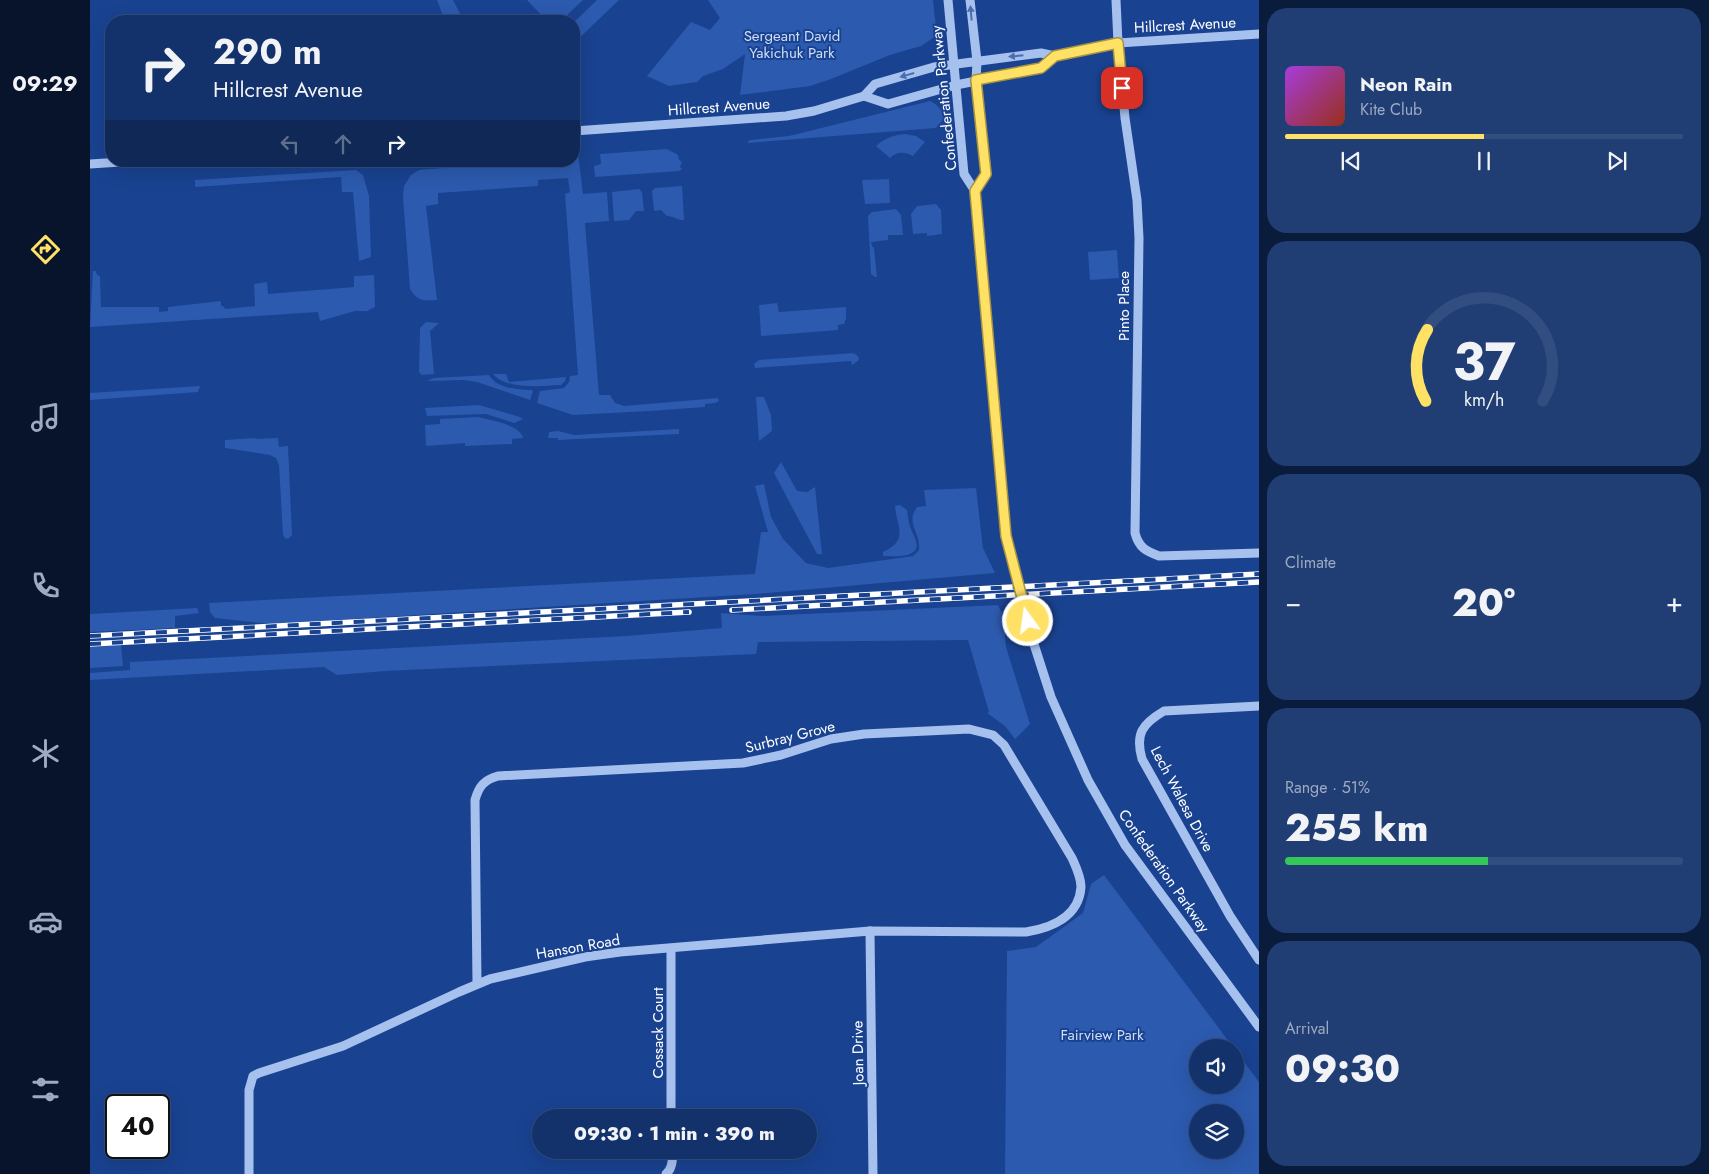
<!DOCTYPE html>
<html lang="en">
<head>
<meta charset="utf-8">
<style>
	body { margin:0; font-family:Jost,sans-serif; background:#203e74; color:#f1f3f6; height:100vh; display:flex; flex-direction:column; font-size:19px; white-space:nowrap }
	* { box-sizing:border-box; margin:0 }
	p { font-size:16px; color:#9daac2 }
	.icon { flex:none; width:28px; height:28px; fill:none; stroke:currentColor; stroke-width:2; stroke-linecap:round; stroke-linejoin:round }
	.map { position:relative; flex:1; overflow:hidden }
	.details { display:flex; flex-direction:column; gap:8px; padding:8px; background:#0a1c3b; width:450px }
	.details>* { flex:none }
	.guide { position:absolute; left:15px; top:15px; width:475px; height:152px; border-radius:20px; box-shadow:0 5px 20px #0002,0 0 0 1px #324d7f; background:#13326c; color:#f1f3f6; overflow:hidden }
	.fabs { position:absolute; left:1099px; top:1039px; display:grid; gap:10px }
	.fabs a { display:grid; place-items:center; width:55px; height:55px; border-radius:50%; background:#13326c; box-shadow:0 5px 20px #0002,0 0 0 1px #324d7f; font-size:25px }
	.speed { position:absolute; left:15px; top:1094px; display:flex; gap:10px; font-size:25px; font-weight:700; text-align:center }
	.speed>* { display:grid; place-content:center; width:65px; height:65px; border-radius:50%; background:#13326c; box-shadow:0 5px 20px #0002,0 0 0 1px #324d7f; line-height:1 }
	.speed .limit { border:2px solid #111; border-radius:8px; background:#fff; color:#111 }
	.pin { position:absolute; display:grid; place-items:center; width:42px; height:42px; color:#fff; margin:-21px; border-radius:10px; box-shadow:0 2px 8px #0006 }
	.me { position:absolute; width:55px; margin:-28px; rotate:346deg; stroke-linejoin:round; filter:drop-shadow(0 0 4px #0008) }
	.turn { display:flex; align-items:center; gap:18px; height:105px; padding:0 25px; font-size:22px }
	.turn .icon { width:65px; height:65px; stroke-width:2.5 }
	.turn b { display:block; font-size:35px; line-height:42px }
	.lanes { display:flex; align-items:center; height:48px; padding:0 25px; background:#0003; justify-content:center; gap:25px; direction:ltr }
	.lanes .off { opacity:.35 }
	.big { font-size:38px; font-weight:800; line-height:1.1 }
	.details .widget { flex:1; display:flex; flex-direction:column; justify-content:center; gap:8px; min-width:0; padding:0 18px; border-radius:20px; background:#203e74 }
	.details .dial { align-items:center; gap:0 }
	.dial svg { height:130px; overflow:visible; fill:none; stroke:#324d7f; stroke-width:7; stroke-linecap:round; text-anchor:middle }
	.dial text { fill:#f1f3f6; stroke:none }
	.song { display:flex; align-items:center; gap:15px }
	.cover { width:60px; height:60px; border-radius:8px; background:linear-gradient(135deg,hsl(280 70% 55%),hsl(10 70% 35%)) }
	.played { height:5px; border-radius:2px; background:linear-gradient(90deg,#ffe165 50%,#324d7f 50%) }
	.keys { display:flex; justify-content:space-around; direction:ltr }
	.heat { display:flex; justify-content:space-between; align-items:center; font-size:28px; direction:ltr }
	.charge { height:8px; border-radius:4px; background:linear-gradient(90deg,#34c759 51%,#324d7f 0) }
	.trip { position:absolute; left:442px; top:1109px; width:285px; height:50px; border-radius:25px; background:#13326c; box-shadow:0 5px 20px #0002,0 0 0 1px #324d7f; font-weight:800; line-height:50px; text-align:center }
	main { display:flex; flex:1; min-height:0 }
	.tab-bar { display:flex; flex-direction:column; width:90px; justify-content:space-around; align-items:center; background:#08142b; color:#9daac2 }
	.tab-bar .icon { width:35px; height:35px }
	.tab-bar .on { color:#ffe165 }
	.tab-bar b { font-size:22px; color:#f1f3f6 }
	.map>svg:first-child { display:block }
</style>
</head>
<body>
<main>
<nav class="tab-bar">
<b>09:29</b>
<svg class="icon on" aria-label="directions" viewBox="0 0 24 24"><path d="M12 3l9 9-9 9-9-9zM9 14v-3h6M13 9l2 2-2 2"/></svg>
<svg class="icon" aria-label="music" viewBox="0 0 24 24"><path d="M9 18V5l10-2v13"/><circle cx="6" cy="18" r="3"/><circle cx="16" cy="16" r="3"/></svg>
<svg class="icon" aria-label="phone" viewBox="0 0 24 24"><path d="M5 4h4l2 5-3 2q2 4 5 5l2-3 5 2v4C11 20 4 13 5 4z"/></svg>
<svg class="icon" aria-label="climate" viewBox="0 0 24 24"><path d="M12 3v18M4 7l16 10M4 17L20 7"/></svg>
<svg class="icon" aria-label="car" viewBox="0 0 24 24"><path d="M5 17H2v-5l4-1 3-4h7l3 4 3 1v5h-3M9 17h6M6 11h13"/><circle cx="7" cy="17" r="2"/><circle cx="17" cy="17" r="2"/></svg>
<svg class="icon" aria-label="filters" viewBox="0 0 24 24"><path d="M4 7h16M4 17h16"/><circle cx="9" cy="7" r="2"/><circle cx="15" cy="17" r="2"/></svg>
</nav>
<div class="map">
<svg width="1169" height="1174" viewBox="0 0 1169 1174">
	<rect width="100%" height="100%" fill="#194290"/>
	<g fill="#2c5aae" fill-rule="evenodd">
		<path d="M 347,0 L 363,0 L 374,21 L 355,21 Z"/>
		<path d="M 437,0 L 493,0 L 471,21 L 457,21 Z"/>
		<path d="M 507,0 L 529,0 L 484,43 L 484,22 Z"/>
		<path d="M 618,0 L 843,0 L 846,28 L 843,38 L 831,46 L 800,55 L 741,79 L 720,86 L 650,95 L 655,54 L 633,69 L 613,76 L 607,82 L 579,86 L 557,76 L 601,22 L 620,30 L 630,18 Z"/>
		<path d="M 840,101 C 848,105 851,109 855,117 L 846,128 L 657,143 L 660,140 L 699,136 Z"/>
		<path d="M 815,134 L 826,136 L 835,142 L 823,156 C 814,152 808,151 800,158 L 786,146 C 795,138 803,135 815,134 Z"/>
		<path d="M 577,149 L 588,155 L 589,160 L 592,162 L 590,167 L 592,169 L 589,171 L 505,177 L 504,166 L 511,164 L 510,154 Z"/>
		<path d="M 484,153 L 488,153 L 493,194 L 517,192 L 519,221 L 495,223 L 509,395 L 520,395 L 525,403 L 534,406 L 628,398 L 629,401 L 625,403 L 615,404 L 615,407 L 560,411 L 483,415 L 447,403 L 450,391 L 474,388 L 479,382 L 480,376 L 488,375 L 475,194 L 480,192 L 478,178 L 448,180 L 448,186 L 348,193 L 348,204 L 336,206 L 347,300 C 332,301 328,301 320,289 L 313,197 L 314,186 L 321,175 L 329,170 L 378,166 L 407,161 L 484,161 Z"/>
		<path d="M 266,170 L 273,175 L 279,196 L 281,257 L 269,261 L 263,192 L 252,192 L 251,177 L 105,187 L 105,180 Z"/>
		<path d="M 799,179 L 800,203 L 775,204 L 772,180 Z"/>
		<path d="M 592,186 L 594,220 C 588,221 584,216 577,216 L 571,210 L 564,211 L 562,191 L 565,188 Z"/>
		<path d="M 549,189 L 552,192 L 554,211 L 546,211 L 539,220 L 524,221 L 522,192 Z"/>
		<path d="M 846,204 L 851,210 L 852,234 L 837,236 L 837,233 L 823,234 L 821,214 L 827,206 Z"/>
		<path d="M 806,209 L 811,215 L 813,235 L 798,235 L 798,240 L 781,242 L 782,246 L 784,248 L 787,277 L 785,277 L 781,274 L 778,216 L 782,212 Z"/>
		<path d="M 1027,250 L 1029,278 L 1000,280 L 998,252 Z"/>
		<path d="M 3,271 L 6,271 L 7,275 L 10,276 L 11,307 L 69,307 L 69,312 L 78,311 L 78,307 L 131,301 L 131,306 L 133,306 L 135,309 L 165,306 L 164,284 L 177,282 L 178,294 L 264,287 L 264,276 L 284,275 L 285,307 L 277,311 L 265,311 L 230,321 L 228,312 L 0,327 Z"/>
		<path d="M 687,303 L 689,312 L 756,307 L 756,319 L 754,324 L 748,325 L 748,330 L 671,336 L 669,305 Z"/>
		<path d="M 336,322 L 349,323 L 340,331 L 344,374 L 332,375 L 329,372 L 330,328 Z"/>
		<path d="M 763,353 L 768,356 L 769,360 L 762,365 L 761,361 L 665,368 L 664,364 L 669,360 Z"/>
		<path d="M 403,374 L 416,374 L 419,382 L 476,377 L 475,381 L 471,385 C 452,386 416,390 403,374 Z"/>
		<path d="M 399,375 C 407,389 427,389 441,390 L 443,391 L 440,400 L 387,382 L 374,380 L 337,381 L 344,378 Z"/>
		<path d="M 110,386 L 108,392 L 0,400 L 0,393 Z"/>
		<path d="M 666,397 L 674,397 L 681,415 L 682,431 L 669,441 Z"/>
		<path d="M 389,405 L 430,417 L 433,419 L 424,423 L 396,414 L 337,416 L 335,408 Z"/>
		<path d="M 388,417 C 400,420 431,425 433,438 L 422,439 L 422,444 L 375,446 L 375,443 L 336,446 L 335,425 L 350,424 L 350,419 Z"/>
		<path d="M 589,429 L 589,434 L 468,440 L 468,438 L 458,438 L 459,432 L 468,431 L 484,435 Z"/>
		<path d="M 165,438 L 166,439 L 188,438 L 189,447 L 198,446 L 202,535 L 199,538 L 196,539 L 193,535 L 189,465 L 186,458 L 180,455 L 135,448 L 135,440 Z"/>
		<path d="M 691,462 L 707,491 L 717,492 L 725,487 L 732,554 L 727,554 L 684,473 Z"/>
		<path d="M 674,484 L 681,517 L 693,539 L 716,563 L 738,568 L 823,556 L 829,550 C 831,533 815,523 827,507 L 836,506 L 834,490 L 886,488 L 893,548 L 905,573 L 665,594 L 181,624 L 125,618 L 120,612 L 119,603 L 665,574 L 671,532 L 678,532 L 665,486 Z"/>
		<path d="M 810,505 L 817,510 C 818,515 818,521 820,526 C 823,536 835,550 817,555 C 810,557 800,556 793,556 L 793,552 C 819,540 807,528 805,506 Z"/>
		<path d="M 908,605 L 913,615 L 916,647 L 940,724 L 925,739 L 915,726 L 897,713 L 899,712 L 878,640 L 668,642 L 666,654 L 295,671 L 247,675 L 234,667 L 0,680 L 0,673 L 40,670 L 40,662 L 536,636 L 632,628 L 631,613 L 672,616 Z"/>
		<path d="M 107,608 L 109,613 L 85,616 L 85,628 L 0,632 L 0,614 Z"/>
		<path d="M 31,645 L 33,666 L 0,668 L 0,647 Z"/>
		<path d="M 1014,875 L 1143,1047 L 1108,1048 L 1108,1085 L 1145,1085 L 1145,1050 L 1169,1082 L 1169,1174 L 915,1174 L 917,951 L 946,947 L 993,913 L 1001,884 ZM 1145,1112 L 1145,1150 L 1108,1150 L 1108,1112 Z"/>
	</g>
	<g fill="none" stroke-linecap="round" stroke-linejoin="round">
		<g stroke="#a7c1ef" stroke-width="9">
			<path d="M 858,0 L 874,174 L 885,191 L 916,536 L 942,638 L 961,697 L 998,780 L 1035,845 L 1169,1027"/>
			<path d="M 880,0 L 887,61 L 886,81 L 896,174 L 885,191"/>
			<path d="M 1026,0 L 1028,43 L 1035,118 L 1047,200 L 1049,238 L 1045,533 C 1049,548 1056,551 1069,556 L 1169,553"/>
			<path d="M 774,96 L 798,104 L 866,85 L 951,68 L 965,56"/>
			<path d="M 484,131 L 696,116 L 724,111 L 774,96 L 785,84 L 844,67 L 951,53 L 965,56 L 1028,43 L 1169,34"/>
			<path d="M 0,164 L 46,161"/>
			<path d="M 1169,706 L 1074,711 C 1052,724 1045,734 1052,759 L 1140,916 L 1169,960"/>
			<path d="M 780,931 L 783,1174"/>
			<path d="M 581,949 L 581,1118"/>
			<path d="M 159,1174 L 159,1090 L 163,1076 L 169,1073 L 253,1046 L 369,992 L 400,979 L 495,957 L 530,952 L 780,931 L 936,932 C 961,928 989,917 991,887 C 991,877 986,867 982,858 L 914,745 L 903,735 L 879,729 L 774,734 L 741,739 L 691,755 L 653,763 L 408,776 C 394,780 389,786 385,800 L 387,984"/>
			<path d="M 576,1174 C 583,1168 583,1158 582,1150"/>
		</g>
		<defs>
			<g id="rail">
				<path d="M 642,610 L 1169,582"/>
				<path d="M 0,636 L 1169,574"/>
				<path d="M 0,644 L 599,612"/>
			</g>
		</defs>
		<use href="#rail" stroke="#fff" stroke-width="5.5"/>
		<use href="#rail" stroke="#194290" stroke-width="4" stroke-dasharray="11" stroke-linecap="butt"/>
	</g>
	<defs><path id="oneway-solid" d="M-6-.8H1V-3.2L6.5 0L1 3.2V.8H-6Z" transform="scale(1.25)"/></defs>
	<g fill="#4b6eb1">
		<use href="#oneway-solid" transform="translate(881 13) rotate(-95)"/>
		<use href="#oneway-solid" transform="translate(926 56) rotate(174)"/>
		<use href="#oneway-solid" transform="translate(817 75) rotate(164)"/>
	</g>
	<g fill="none" stroke-linecap="round" stroke-linejoin="round">
		<defs>
			<path id="route" d="M 938,621 L 916,536 L 885,191 L 896,174 L 886,80 L 951,68 L 965,56 L 1028,43 L 1032,88"/>
		</defs>
		<use href="#route" stroke="#a69242" stroke-width="12"/>
		<use href="#route" stroke="#ffe165" stroke-width="9"/>
	</g>
	<g text-anchor="middle" dominant-baseline="central" stroke-width="4" stroke-linejoin="round" paint-order="stroke">
		<g font-size="15" fill="#fff" stroke="#194290">
			<text transform="translate(1095 25) rotate(-3)">Hillcrest Avenue</text>
			<text transform="translate(854 98) rotate(-96)">Confederation Parkway</text>
			<text transform="translate(629 107) rotate(-4)">Hillcrest Avenue</text>
			<text transform="translate(1034 306) rotate(-90)">Pinto Place</text>
			<text transform="translate(700 737) rotate(-14)">Surbray Grove</text>
			<text transform="translate(1092 799) rotate(62)">Lech Walesa Drive</text>
			<text transform="translate(1074 871) rotate(55)">Confederation Parkway</text>
			<text transform="translate(488 947) rotate(-10)">Hanson Road</text>
			<text transform="translate(568 1033) rotate(-90)">Cossack Court</text>
			<text transform="translate(768 1053) rotate(-91)">Joan Drive</text>
		</g>
		<g font-size="15" fill="#cedefa" stroke="#194290">
			<text x="702" y="36">Sergeant David<tspan x="702" dy="17">Yakichuk Park</tspan></text>
			<text x="1012" y="1035">Fairview Park</text>
		</g>
	</g>
</svg>
<div class="fabs">
<a><svg class="icon" aria-label="sound" viewBox="0 0 24 24"><path d="M4 9h4l5-4v14l-5-4H4zM17 9q2 3 0 6"/></svg></a>
<a><svg class="icon" aria-label="layers" viewBox="0 0 24 24"><path d="M12 4l9 5-9 5-9-5zM3 14l9 5 9-5"/></svg></a>
</div>
<div class="speed"><div class="limit">40</div></div>
<div class="pin" style="left:1032px;top:88px;background:#d93025"><svg class="icon" aria-label="arrive" viewBox="0 0 24 24"><path d="M6 21V4h12l-3 4 3 4H6"/></svg></div>
<svg class="me" style="left:938px;top:621px" viewBox="-20 -20 40 40"><circle r="17" fill="#ffe165" stroke="#fff" stroke-width="3"/><path d="M0-11L8 9 0 5-8 9z" fill="#fff"/></svg>
<div class="trip">09:30 · 1 min · 390 m</div>
<div class="guide">
<div class="turn"><svg class="icon" aria-label="right" viewBox="0 0 24 24"><path d="M7 20v-9h11M14 6l5 5-5 5"/></svg><div><b>290 m</b>Hillcrest Avenue</div></div>
<div class="lanes"><svg class="icon off" aria-label="left" viewBox="0 0 24 24"><path d="M17 20v-9H6M10 6l-5 5 5 5"/></svg><svg class="icon off" aria-label="ahead" viewBox="0 0 24 24"><path d="M12 20V5M6 11l6-6 6 6"/></svg><svg class="icon" aria-label="right" viewBox="0 0 24 24"><path d="M7 20v-9h11M14 6l5 5-5 5"/></svg></div>
</div>
</div>
<section class="details">
<div class="widget">
<div class="song"><i class="cover"></i><div><b>Neon Rain</b><p>Kite Club</p></div></div>
<div class="played"></div>
<div class="keys"><svg class="icon" aria-label="previous" viewBox="0 0 24 24"><path d="M18 5L8 12l10 7zM5 5v14"/></svg><svg class="icon" aria-label="pause" viewBox="0 0 24 24"><path d="M8 5v14M16 5v14"/></svg><svg class="icon" aria-label="next" viewBox="0 0 24 24"><path d="M6 5l10 7-10 7zM19 5v14"/></svg></div>
</div>
<div class="widget dial"><svg viewBox="0 0 100 80">
<path d="M14 69A42 42 0 1 1 86 69"/>
<path d="M14 69A42 42 0 0 1 15 25" stroke="#ffe165"/>
<text x="50" y="56" font-size="32" font-weight="700">37</text>
<text x="50" y="72" font-size="11">km/h</text>
</svg></div>
<div class="widget"><p>Climate</p>
<div class="heat"><a>−</a><b class="big">20°</b><a>+</a></div>
</div>
<div class="widget"><p>Range · 51%</p><b class="big">255 km</b><div class="charge"></div></div>
<div class="widget"><p>Arrival</p><b class="big">09:30</b></div>
</section>
</main>
</body>
</html>
